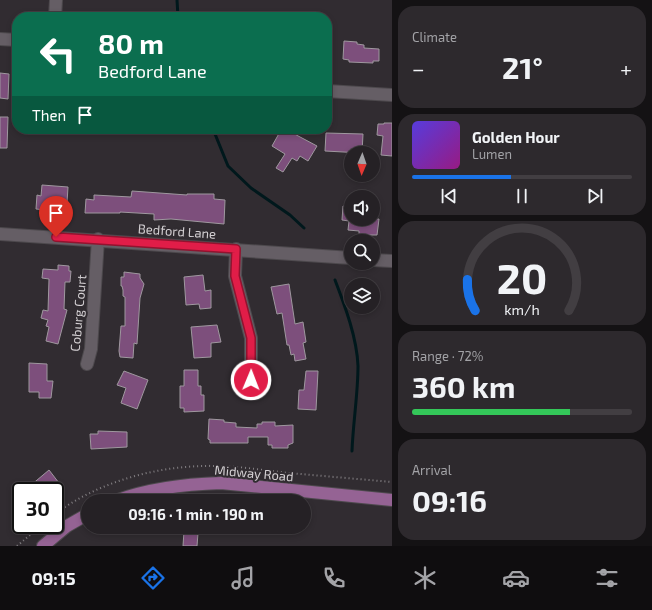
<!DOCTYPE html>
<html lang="en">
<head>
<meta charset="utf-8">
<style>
	body { margin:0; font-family:"Exo 2",sans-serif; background:#2d292d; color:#f1f3f6; height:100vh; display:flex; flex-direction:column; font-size:15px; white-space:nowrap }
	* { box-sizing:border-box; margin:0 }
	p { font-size:13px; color:#a3a3a7 }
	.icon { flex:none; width:22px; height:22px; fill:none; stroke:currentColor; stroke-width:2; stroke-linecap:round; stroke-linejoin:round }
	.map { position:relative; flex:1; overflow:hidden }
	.panel { display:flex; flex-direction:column; gap:6px; padding:6px; background:#141214; width:260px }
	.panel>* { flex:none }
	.guide { position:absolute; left:12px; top:12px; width:320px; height:122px; border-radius:16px; box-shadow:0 2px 6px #0003,0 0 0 1px #423e42; background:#0b6e4f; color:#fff; overflow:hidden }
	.needle { width:26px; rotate:182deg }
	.tools { position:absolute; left:344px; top:146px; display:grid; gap:8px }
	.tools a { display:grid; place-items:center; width:36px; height:36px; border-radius:50%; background:#252125; box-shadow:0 2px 6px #0003,0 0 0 1px #423e42; font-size:20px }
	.speed { position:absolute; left:12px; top:482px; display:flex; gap:8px; font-size:20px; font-weight:700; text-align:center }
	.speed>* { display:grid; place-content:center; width:52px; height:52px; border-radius:50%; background:#252125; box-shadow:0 2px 6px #0003,0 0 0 1px #423e42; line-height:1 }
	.speed .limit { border:2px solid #111; border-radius:6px; background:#fff; color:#111 }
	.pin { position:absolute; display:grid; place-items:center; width:34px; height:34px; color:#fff; margin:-41px -17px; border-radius:50% 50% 50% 0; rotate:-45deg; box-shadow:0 0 4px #0007 }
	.pin .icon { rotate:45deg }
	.me { position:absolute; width:44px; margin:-22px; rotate:1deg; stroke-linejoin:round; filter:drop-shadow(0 0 3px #0008) }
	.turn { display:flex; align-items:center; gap:14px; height:84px; padding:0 20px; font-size:18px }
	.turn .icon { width:52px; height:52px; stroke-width:2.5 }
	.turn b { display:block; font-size:28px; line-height:34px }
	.then { display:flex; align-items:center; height:38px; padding:0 20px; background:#0003; gap:8px; font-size:15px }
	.big { font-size:30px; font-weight:700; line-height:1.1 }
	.panel .tile { flex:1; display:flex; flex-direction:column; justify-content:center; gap:6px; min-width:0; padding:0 14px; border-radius:16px; background:#2d292d }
	.panel .dial { align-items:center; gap:0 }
	.dial svg { height:104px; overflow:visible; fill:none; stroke:#423e42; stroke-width:7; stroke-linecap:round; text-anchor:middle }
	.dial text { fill:#f1f3f6; stroke:none }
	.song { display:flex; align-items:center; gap:12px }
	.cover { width:48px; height:48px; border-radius:6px; background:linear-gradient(135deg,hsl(250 70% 55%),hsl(310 70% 35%)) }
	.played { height:4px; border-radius:2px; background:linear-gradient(90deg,#1a73e8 45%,#423e42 45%) }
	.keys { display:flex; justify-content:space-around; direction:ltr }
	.heat { display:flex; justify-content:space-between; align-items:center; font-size:22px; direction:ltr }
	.charge { height:6px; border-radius:3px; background:linear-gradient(90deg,#34c759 72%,#423e42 0) }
	.trip { position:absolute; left:81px; top:494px; width:230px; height:40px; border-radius:20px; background:#252125; box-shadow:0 2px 6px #0003,0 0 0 1px #423e42; font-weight:700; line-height:40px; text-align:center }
	.tab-bar { display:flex; height:64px; justify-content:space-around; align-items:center; background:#0f0d0f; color:#a3a3a7 }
	.tab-bar .icon { width:28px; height:28px }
	.tab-bar .selected { color:#1a73e8 }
	.tab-bar b { font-size:18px; color:#f1f3f6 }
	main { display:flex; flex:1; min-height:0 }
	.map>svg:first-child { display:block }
</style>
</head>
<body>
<main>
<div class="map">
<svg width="392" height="546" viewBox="0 0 392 546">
	<rect width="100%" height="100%" fill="#312c31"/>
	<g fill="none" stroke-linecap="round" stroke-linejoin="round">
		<g stroke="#00181c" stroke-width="3">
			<path d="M 177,0 L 178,17"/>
			<path d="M 213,129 L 228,166 L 251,188 L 290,215 L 304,228"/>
			<path d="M 335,280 C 345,306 357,338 358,366 C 358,394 353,423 352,451"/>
		</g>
	</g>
	<g fill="#7d4f7c" stroke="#9f989f">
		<path d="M 344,41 L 357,42 L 357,44 L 364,45 L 364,48 L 379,49 L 379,61 L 373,61 L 373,63 L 349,62 L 349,60 L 343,59 Z"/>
		<path d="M 0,73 L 9,74 L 8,99 L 0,98 Z"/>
		<path d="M 0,117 L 8,117 L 7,148 L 0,148 Z"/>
		<path d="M 384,123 L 392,123 L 392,156 L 381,155 L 383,136 L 377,135 L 378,124 L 384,124 Z"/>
		<path d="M 281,130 L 286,133 L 287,130 L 317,146 L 308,161 L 300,156 L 297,161 L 292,158 L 283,172 L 276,168 L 285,154 L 272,146 Z"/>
		<path d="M 326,133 L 363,134 L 362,153 L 325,151 Z"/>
		<path d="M 42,185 L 68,187 L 67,203 L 62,203 L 62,206 L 54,205 L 54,211 L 36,209 L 37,195 L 41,196 Z"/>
		<path d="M 132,191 L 187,195 L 187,194 L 214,194 L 214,199 L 225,200 L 224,224 L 171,219 L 154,220 L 154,214 L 120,212 L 120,213 L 85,213 L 86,199 L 94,200 L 94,195 L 131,197 Z"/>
		<path d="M 343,206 L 351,207 L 351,219 L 379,219 L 377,235 L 359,235 L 359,231 L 348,230 L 349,221 L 342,220 Z"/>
		<path d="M 58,265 L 69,266 L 69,271 L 71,271 L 70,282 L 65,282 L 64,309 L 67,310 L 58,344 L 46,341 L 49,327 L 46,326 L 48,320 L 41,318 L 43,310 L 48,311 L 49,279 L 42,278 L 43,269 L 58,270 Z"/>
		<path d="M 124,272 L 140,274 L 140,278 L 144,284 L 140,298 L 137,344 L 134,343 L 133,358 L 120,357 L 119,351 L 121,326 L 125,326 L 125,297 L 123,296 L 123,290 L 122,286 L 121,286 L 121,277 L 124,277 Z"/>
		<path d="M 203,275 L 205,291 L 211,290 L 211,308 L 200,309 L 199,304 L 186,305 L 184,277 Z"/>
		<path d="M 289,284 L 295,324 L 303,322 L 306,342 L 303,343 L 306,359 L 295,361 L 294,354 L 291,355 L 289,345 L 287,345 L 282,313 L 277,314 L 271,287 Z"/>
		<path d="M 217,325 L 221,342 L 211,343 L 211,357 L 194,358 L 191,327 Z"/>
		<path d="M 29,363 L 47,364 L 47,381 L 53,381 L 51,398 L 39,398 L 39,392 L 29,392 Z"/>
		<path d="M 184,370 L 198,370 L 198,386 L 201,386 L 201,395 L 204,395 L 204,411 L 184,412 L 184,408 L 180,408 L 180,386 L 184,386 Z"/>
		<path d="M 124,371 L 148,380 L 137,409 L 121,403 L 126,388 L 117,385 Z"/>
		<path d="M 306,371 L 318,371 L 316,410 L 298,409 L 299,390 L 304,390 Z"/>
		<path d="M 209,419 L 224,420 L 224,422 L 236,423 L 236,427 L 257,428 L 257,424 L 262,424 L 262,422 L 275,422 L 275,426 L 293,425 L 293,443 L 288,445 L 288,448 L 272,448 L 272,445 L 268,445 L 268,437 L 248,437 L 248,443 L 210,443 L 210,440 L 208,439 Z"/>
		<path d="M 98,431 L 127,432 L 127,447 L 91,449 L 90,434 L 98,434 Z"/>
		<path d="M 49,470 L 59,483 L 49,491 L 24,491 Z"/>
		<path d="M 184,531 L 198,533 L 197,546 L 183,546 Z"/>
	</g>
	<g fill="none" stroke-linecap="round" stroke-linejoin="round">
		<defs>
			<g id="minor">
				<path d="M 55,17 L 56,0"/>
				<path d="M 0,39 L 17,40"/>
				<path d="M 327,91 L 392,95"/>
				<path d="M 0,234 L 351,258"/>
				<path d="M 236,249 L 235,276 L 251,338 L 251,380"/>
				<path d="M 373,260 L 392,261"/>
				<path d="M 87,364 L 91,349 L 98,239"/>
			</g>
			<g id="major">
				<path d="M 115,501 C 150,488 184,484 221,483 L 392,500"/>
				<path d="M 43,546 L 67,526 L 88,514"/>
			</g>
		</defs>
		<use href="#minor" stroke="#4d494d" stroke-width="14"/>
		<use href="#major" stroke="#4d494d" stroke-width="14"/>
		<g stroke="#848084" stroke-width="2" stroke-dasharray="1 3" stroke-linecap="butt">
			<path d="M 55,514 C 97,483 152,467 204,466 C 232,465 261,470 289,473 C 323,476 358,479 392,482"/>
			<path d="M 17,546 L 42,525"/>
		</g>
		<use href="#minor" stroke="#655e65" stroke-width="12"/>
		<use href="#major" stroke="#956394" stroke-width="12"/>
	</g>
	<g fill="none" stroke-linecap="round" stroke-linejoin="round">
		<defs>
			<path id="route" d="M 56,237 L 236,249 L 235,276 L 251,338 L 251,380"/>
		</defs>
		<use href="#route" stroke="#92132f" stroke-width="10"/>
		<use href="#route" stroke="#e11d48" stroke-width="7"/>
	</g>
	<g text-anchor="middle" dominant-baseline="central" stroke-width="4" stroke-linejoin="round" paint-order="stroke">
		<g font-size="13" fill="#d4d0d3" stroke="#312c31">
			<text transform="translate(177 231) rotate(4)">Bedford Lane</text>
			<text transform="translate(78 313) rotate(-85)">Coburg Court</text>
			<text transform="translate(254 473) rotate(5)">Midway Road</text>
		</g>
	</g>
</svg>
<div class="tools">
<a><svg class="needle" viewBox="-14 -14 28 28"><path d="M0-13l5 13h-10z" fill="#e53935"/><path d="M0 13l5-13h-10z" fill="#a3a3a7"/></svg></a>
<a><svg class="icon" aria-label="sound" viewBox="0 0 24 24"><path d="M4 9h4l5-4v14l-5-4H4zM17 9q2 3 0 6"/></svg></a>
<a><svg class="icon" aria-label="search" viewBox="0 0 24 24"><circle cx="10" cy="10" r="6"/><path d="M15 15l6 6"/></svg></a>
<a><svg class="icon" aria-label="layers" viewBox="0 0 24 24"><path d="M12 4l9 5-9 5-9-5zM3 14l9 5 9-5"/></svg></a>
</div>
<div class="speed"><div class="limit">30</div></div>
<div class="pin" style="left:56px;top:237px;background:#d93025"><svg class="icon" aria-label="arrive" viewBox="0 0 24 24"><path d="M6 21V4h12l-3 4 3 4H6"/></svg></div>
<svg class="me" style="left:251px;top:380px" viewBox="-20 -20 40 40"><circle r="17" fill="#e11d48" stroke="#fff" stroke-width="3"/><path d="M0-11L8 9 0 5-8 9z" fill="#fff"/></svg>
<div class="trip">09:16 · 1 min · 190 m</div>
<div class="guide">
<div class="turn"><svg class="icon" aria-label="left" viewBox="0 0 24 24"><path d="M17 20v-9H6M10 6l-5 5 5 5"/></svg><div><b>80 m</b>Bedford Lane</div></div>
<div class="then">Then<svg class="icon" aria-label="arrive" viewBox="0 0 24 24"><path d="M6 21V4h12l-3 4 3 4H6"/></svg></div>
</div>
</div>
<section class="panel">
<div class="tile"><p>Climate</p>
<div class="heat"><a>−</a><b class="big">21°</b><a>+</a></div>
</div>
<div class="tile">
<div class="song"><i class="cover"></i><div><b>Golden Hour</b><p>Lumen</p></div></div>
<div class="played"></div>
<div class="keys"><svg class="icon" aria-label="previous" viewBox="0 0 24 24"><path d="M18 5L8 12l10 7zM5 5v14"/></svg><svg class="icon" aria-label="pause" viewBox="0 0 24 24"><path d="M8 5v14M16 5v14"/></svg><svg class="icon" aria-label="next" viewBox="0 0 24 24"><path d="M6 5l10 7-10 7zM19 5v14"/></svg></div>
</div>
<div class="tile dial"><svg viewBox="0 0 100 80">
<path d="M14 69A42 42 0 1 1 86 69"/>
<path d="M14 69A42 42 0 0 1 8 45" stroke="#1a73e8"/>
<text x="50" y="56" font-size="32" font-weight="700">20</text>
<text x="50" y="72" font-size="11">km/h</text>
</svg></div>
<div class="tile"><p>Range · 72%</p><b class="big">360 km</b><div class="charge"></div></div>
<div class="tile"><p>Arrival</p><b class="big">09:16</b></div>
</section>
</main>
<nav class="tab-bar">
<b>09:15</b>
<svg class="icon selected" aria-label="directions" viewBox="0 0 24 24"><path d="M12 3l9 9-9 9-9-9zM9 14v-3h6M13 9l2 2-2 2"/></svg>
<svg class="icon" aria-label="music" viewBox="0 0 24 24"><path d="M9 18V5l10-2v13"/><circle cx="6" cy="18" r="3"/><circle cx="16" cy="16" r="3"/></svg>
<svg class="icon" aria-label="phone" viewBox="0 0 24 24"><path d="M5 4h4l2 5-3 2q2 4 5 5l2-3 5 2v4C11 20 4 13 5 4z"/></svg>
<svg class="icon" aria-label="climate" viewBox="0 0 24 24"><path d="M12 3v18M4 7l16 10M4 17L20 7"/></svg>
<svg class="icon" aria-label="car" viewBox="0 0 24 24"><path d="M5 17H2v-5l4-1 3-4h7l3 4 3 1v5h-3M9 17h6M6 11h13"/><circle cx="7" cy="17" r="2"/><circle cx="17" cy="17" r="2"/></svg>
<svg class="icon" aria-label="filters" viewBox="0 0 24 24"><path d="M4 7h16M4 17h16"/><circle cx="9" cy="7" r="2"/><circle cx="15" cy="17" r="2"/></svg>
</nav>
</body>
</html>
